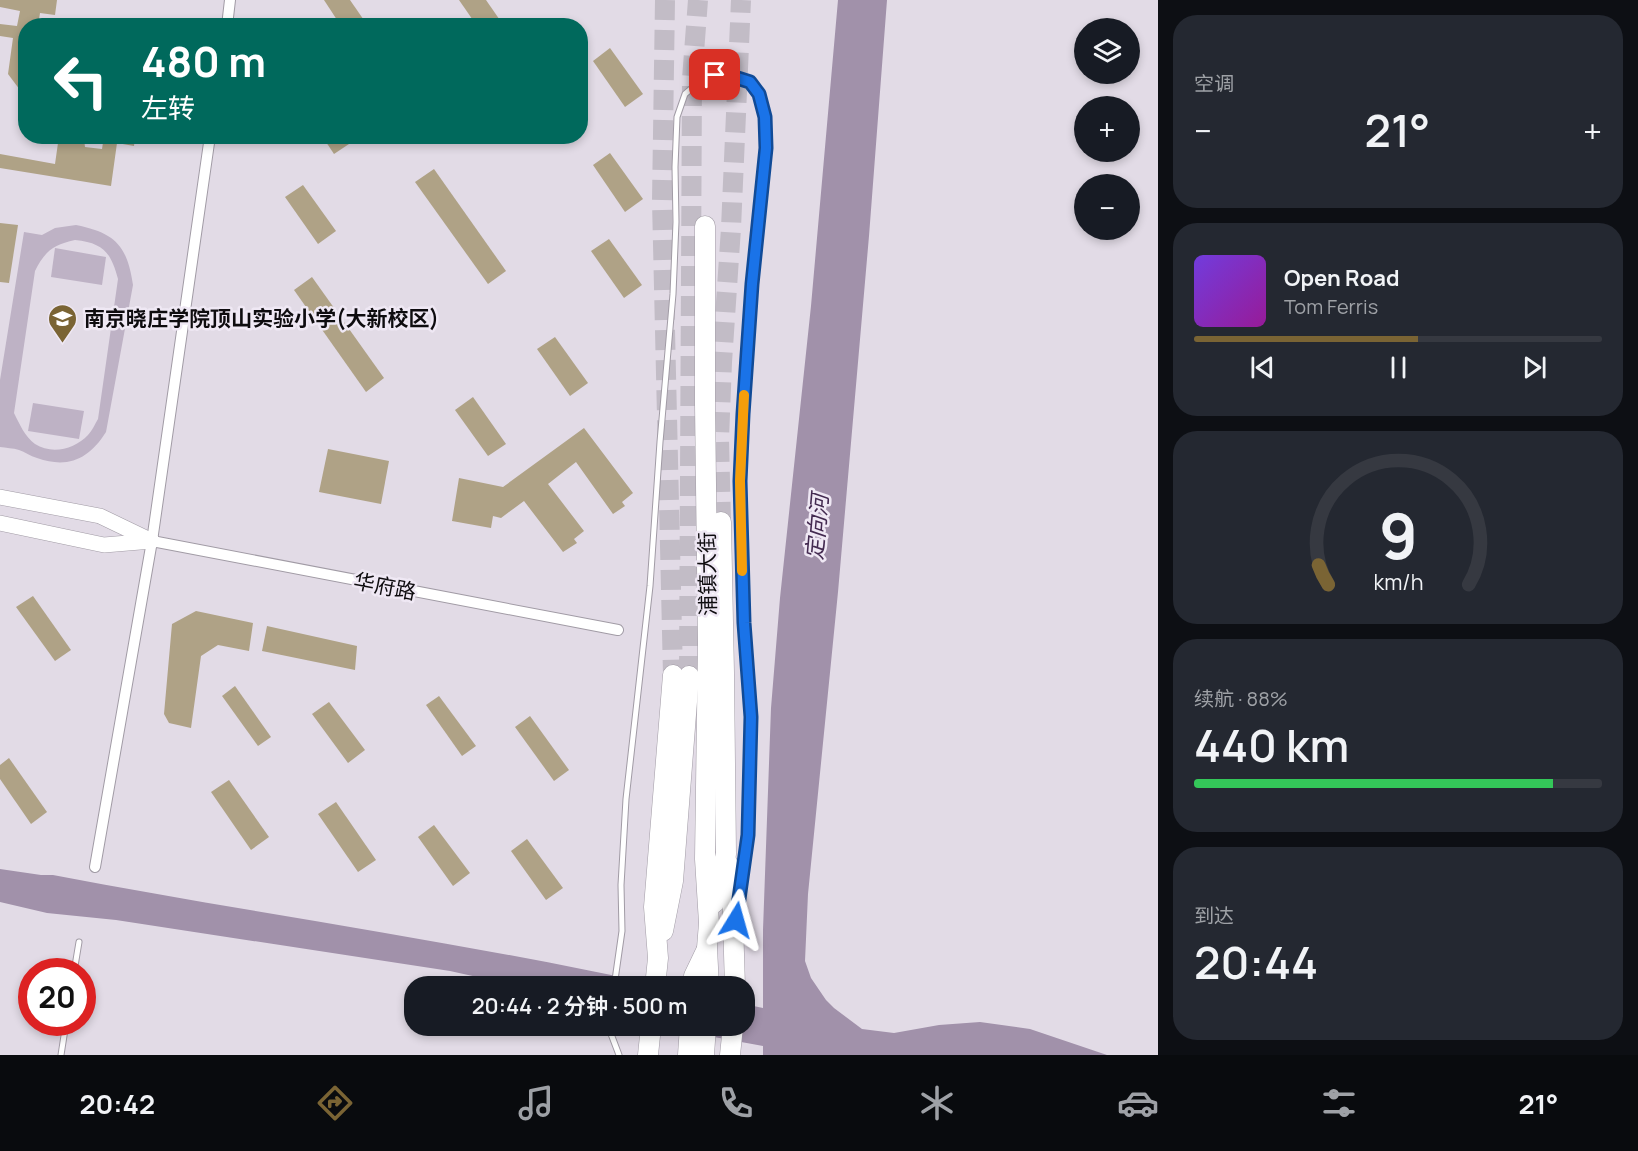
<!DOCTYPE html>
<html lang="zh">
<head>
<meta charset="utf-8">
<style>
	body { margin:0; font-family:Manrope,"Noto Sans SC",sans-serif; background:#242831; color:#f1f3f6; height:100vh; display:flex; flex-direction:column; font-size:22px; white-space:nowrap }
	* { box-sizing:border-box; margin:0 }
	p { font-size:20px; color:#9ea1a6 }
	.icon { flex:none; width:33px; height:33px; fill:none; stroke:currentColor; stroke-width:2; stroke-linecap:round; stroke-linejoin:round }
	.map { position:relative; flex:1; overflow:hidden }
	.panel { display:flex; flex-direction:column; gap:15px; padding:15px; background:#0d0f14; width:480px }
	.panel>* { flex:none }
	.hud { position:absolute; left:18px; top:18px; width:570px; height:126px; border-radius:24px; box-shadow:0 3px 9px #0003; background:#00695c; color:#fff; overflow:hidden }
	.tools { position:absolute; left:1074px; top:18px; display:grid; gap:12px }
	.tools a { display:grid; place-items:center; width:66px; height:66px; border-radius:50%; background:#171b24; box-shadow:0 3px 9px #0003; font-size:30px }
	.speed { position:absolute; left:18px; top:958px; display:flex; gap:12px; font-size:30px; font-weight:700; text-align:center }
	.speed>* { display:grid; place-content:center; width:78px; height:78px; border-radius:50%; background:#171b24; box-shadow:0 3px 9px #0003; line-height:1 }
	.speed .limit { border:9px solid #d22; background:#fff; color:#111 }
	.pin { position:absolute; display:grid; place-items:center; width:51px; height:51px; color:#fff; margin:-26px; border-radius:12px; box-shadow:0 3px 9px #0006 }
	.me { position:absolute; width:66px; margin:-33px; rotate:8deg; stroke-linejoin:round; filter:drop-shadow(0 0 4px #0008) }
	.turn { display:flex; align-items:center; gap:21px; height:126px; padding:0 24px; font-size:27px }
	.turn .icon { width:78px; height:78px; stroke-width:2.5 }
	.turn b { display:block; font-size:42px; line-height:51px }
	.big { font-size:45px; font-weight:600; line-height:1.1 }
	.panel .card { flex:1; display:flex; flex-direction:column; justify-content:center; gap:9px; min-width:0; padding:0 21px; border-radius:24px; background:#242831 }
	.panel .dial { align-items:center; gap:0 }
	.dial svg { height:156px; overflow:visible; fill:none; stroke:#363941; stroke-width:7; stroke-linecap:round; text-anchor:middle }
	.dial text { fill:#f1f3f6; stroke:none }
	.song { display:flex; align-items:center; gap:18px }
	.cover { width:72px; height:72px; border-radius:9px; background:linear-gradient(135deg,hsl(260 70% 55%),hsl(300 70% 35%)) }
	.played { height:6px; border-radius:3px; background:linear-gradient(90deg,#7a6434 55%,#363941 55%) }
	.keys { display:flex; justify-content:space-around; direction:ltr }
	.heat { display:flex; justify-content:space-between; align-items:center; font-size:33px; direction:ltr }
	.charge { height:9px; border-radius:4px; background:linear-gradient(90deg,#34c759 88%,#363941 0) }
	.trip { position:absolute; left:404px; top:976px; width:351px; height:60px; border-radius:24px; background:#171b24; box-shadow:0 3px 9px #0003; font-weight:600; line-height:60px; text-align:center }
	.tabs { display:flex; height:96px; justify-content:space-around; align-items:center; background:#090b0e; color:#9ea1a6 }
	.tabs .icon { width:42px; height:42px }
	.tabs .current { color:#7a6434 }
	.tabs b { font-size:27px; color:#f1f3f6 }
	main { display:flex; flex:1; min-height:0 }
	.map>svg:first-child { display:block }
</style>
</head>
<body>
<main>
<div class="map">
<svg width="1158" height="1055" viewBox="0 0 1158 1055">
	<rect width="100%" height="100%" fill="#e2dbe6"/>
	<g fill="#beb2c5" fill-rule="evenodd">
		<path d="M 76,225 C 115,233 127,245 133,285 L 106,432 C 89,459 68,469 37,458 C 30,456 25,452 19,450 C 13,448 6,448 0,447 L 0,380 L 24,232 L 42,235 L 55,228 ZM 75,240 C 104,243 111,253 118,279 L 98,419 C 95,424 92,431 88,435 C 75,449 52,455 35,444 C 25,437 19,423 14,413 L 35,271 C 45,251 53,245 75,240 Z"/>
		<path d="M 55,248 L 106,257 L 102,285 L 51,277 Z"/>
		<path d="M 33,403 L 84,411 L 79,439 L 28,431 Z"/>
	</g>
	<g fill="#a191aa">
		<path d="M 838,0 L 887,0 L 869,236 L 838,592 L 808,894 L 805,961 L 811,978 L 826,1000 L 834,1008 L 862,1029 L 894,1033 L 939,1025 L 980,1022 L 1030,1029 L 1107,1055 L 763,1055 L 763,1046 L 654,1026 L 744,1026 L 744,1004 L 763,1008 L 763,930 L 771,708 L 780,598 L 811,306 Z"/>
		<path d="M 0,869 L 41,875 L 53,875 C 257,914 464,942 667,987 L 522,987 L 450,971 L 116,920 L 47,913 L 0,902 Z"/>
	</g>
	<g fill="#afa286">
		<path d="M 0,0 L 57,0 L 55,15 L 40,13 L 38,26 L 26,26 L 26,98 L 8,74 L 13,38 L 0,36 L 0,24 L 17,26 L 20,11 L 0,7 Z"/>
		<path d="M 324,0 L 350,0 L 368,26 L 341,26 Z"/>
		<path d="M 459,0 L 486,0 L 504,26 L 477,26 Z"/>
		<path d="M 610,48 L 643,94 L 625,107 L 593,61 Z"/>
		<path d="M 53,136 L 83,136 L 84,139 L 85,147 L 102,149 L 104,136 L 135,136 L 134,146 L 117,143 L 111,186 L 0,168 L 0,154 L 55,164 L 58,143 Z"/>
		<path d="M 322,136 L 349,136 L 352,142 L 334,154 Z"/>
		<path d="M 610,153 L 643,199 L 625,212 L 593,165 Z"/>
		<path d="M 434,169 L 506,271 L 488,284 L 415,182 Z"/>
		<path d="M 303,185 L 336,231 L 318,244 L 285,197 Z"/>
		<path d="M 0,223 L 18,225 L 9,283 L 0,282 Z"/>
		<path d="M 609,239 L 642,285 L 624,298 L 591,251 Z"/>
		<path d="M 312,277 L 384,378 L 366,392 L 294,290 Z"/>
		<path d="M 555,337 L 588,383 L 570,396 L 537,349 Z"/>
		<path d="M 473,397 L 506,444 L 488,456 L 455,410 Z"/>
		<path d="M 584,428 L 633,493 L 622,502 L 625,506 L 613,514 L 576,462 L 548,484 L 584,531 L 574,539 L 577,543 L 563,552 L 524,501 L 501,518 L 493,516 L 491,528 L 452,521 L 459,478 L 503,487 Z"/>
		<path d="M 328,449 L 389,461 L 381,504 L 319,492 Z"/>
		<path d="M 33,596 L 71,650 L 55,661 L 16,607 Z"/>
		<path d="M 196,611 L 253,623 L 249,651 L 218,645 L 201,656 L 191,728 L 169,723 L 164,714 L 172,624 Z"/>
		<path d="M 267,626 L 357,646 L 355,670 L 262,651 Z"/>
		<path d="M 235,686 L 271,737 L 258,746 L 222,696 Z"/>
		<path d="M 439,696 L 476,746 L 462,756 L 426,705 Z"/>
		<path d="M 329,702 L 365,750 L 348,763 L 312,714 Z"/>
		<path d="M 530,716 L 569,770 L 554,781 L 515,727 Z"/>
		<path d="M 9,758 L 47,812 L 31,824 L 0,779 L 0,765 Z"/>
		<path d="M 229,780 L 269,837 L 251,850 L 211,792 Z"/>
		<path d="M 336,802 L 376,860 L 358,872 L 318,814 Z"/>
		<path d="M 434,825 L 470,873 L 453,886 L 418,837 Z"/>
		<path d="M 527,839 L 563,888 L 546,900 L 511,851 Z"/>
	</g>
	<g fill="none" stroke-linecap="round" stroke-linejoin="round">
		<g stroke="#c2bcc6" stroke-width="20" stroke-dasharray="20 10" stroke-linecap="butt">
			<path d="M 665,0 L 662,201 L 673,675"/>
			<path d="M 721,522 L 719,439 L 722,362 L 731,228 L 741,0"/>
			<path d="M 689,676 L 692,79 L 698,0"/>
		</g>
		<defs>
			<g id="lane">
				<path d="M 74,972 L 79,942"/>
				<path d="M 614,987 L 622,931 L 621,885 L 626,799 L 650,586 L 660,442 L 673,294 L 676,222 L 675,167 L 677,117 L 685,94 L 699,82 L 715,75 L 728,75 L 750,82 L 759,94 L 765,117 L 766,148 L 752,284 L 743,414 L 740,481 L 744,623 L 751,717 L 748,835 L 741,889"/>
				<path d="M 608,1026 L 619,1055"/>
				<path d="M 61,1055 L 66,1023"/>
			</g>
			<g id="street">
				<path d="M 227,26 L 230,0"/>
				<path d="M 152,541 L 618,630"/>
				<path d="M 95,867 L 152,541 L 210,136"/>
			</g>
			<g id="secondary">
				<path d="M 0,497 L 100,516 L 152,541"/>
				<path d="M 0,523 L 104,545 L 152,541"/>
			</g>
			<g id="highway">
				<path d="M 705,226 L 705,404 L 708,644 L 705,859 L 709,923 L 707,948 L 709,987"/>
				<path d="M 727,862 L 732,887 L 735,987"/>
				<path d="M 714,903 L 726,854 L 724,673 L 721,522"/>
				<path d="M 663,931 L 673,881 L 689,676"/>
				<path d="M 655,987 L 658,958 L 654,907 L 673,675"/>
				<path d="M 694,987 L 694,976 L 706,951"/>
				<path d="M 648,1055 L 651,1026"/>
				<path d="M 688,1055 L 690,1026"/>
				<path d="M 704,1055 L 706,1026"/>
				<path d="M 730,1055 L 733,1026"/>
			</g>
		</defs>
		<use href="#lane" stroke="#a19ba5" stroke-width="7"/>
		<use href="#street" stroke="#a19ba5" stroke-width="12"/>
		<use href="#secondary" stroke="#a19ba5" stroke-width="16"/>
		<use href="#highway" stroke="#a19ba5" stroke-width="21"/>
		<use href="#lane" stroke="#fff" stroke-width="5"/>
		<use href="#street" stroke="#fff" stroke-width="10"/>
		<use href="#secondary" stroke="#fff" stroke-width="15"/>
		<use href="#highway" stroke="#fff" stroke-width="20"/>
	</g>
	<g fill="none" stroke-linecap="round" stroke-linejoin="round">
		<defs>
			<path id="route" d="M 715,75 L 728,75 L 750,82 L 759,94 L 765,117 L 766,148 L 752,284 L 743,414 L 740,481 L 744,623 L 751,717 L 748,835 L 736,920"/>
		</defs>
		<use href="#route" stroke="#114b97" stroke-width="15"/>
		<use href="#route" stroke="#1a73e8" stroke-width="10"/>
		<path stroke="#f59e0b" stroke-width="10" d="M 742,571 L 740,481 L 744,395"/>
	</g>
	<defs>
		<symbol id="school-pin" viewBox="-11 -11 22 30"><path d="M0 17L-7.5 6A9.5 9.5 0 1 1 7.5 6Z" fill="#7a6434" stroke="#efe8f4"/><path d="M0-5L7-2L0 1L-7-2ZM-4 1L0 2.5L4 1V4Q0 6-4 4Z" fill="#fff"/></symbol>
	</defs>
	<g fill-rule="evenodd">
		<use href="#school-pin" x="46" y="302" width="33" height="45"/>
	</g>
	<g text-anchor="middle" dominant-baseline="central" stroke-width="5" stroke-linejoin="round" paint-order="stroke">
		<g font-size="21" font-weight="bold" fill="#0e0c0f" stroke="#efe8f4" text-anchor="start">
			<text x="84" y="318">南京晓庄学院顶山实验小学(大新校区)</text>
		</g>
		<g font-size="21" fill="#0e0c0f" stroke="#efe8f4">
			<text transform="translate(707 574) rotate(-91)">浦镇大街</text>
			<text transform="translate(385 586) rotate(11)">华府路</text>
		</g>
		<g font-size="22" font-style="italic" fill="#432a50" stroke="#efe8f4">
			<text transform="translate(817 527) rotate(-85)">定向河</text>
		</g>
	</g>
</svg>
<div class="tools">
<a><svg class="icon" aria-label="layers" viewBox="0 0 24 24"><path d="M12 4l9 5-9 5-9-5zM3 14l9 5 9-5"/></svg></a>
<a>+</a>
<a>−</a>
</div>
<div class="speed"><div class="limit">20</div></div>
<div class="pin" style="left:715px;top:75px;background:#d93025"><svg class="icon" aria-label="arrive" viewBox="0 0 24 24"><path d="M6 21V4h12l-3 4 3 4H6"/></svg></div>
<svg class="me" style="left:736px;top:920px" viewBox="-20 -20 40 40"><path d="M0-17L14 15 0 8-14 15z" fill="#1a73e8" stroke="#fff" stroke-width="4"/></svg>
<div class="trip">20:44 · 2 分钟 · 500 m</div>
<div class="hud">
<div class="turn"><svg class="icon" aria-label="left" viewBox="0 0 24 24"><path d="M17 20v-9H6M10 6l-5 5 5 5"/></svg><div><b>480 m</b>左转</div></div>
</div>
</div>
<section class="panel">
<div class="card"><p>空调</p>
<div class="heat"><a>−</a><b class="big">21°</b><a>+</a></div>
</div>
<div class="card">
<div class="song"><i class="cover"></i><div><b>Open Road</b><p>Tom Ferris</p></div></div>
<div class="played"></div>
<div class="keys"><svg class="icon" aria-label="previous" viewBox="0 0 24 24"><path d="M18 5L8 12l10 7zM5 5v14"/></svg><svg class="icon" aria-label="pause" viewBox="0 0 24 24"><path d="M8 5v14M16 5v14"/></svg><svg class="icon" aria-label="next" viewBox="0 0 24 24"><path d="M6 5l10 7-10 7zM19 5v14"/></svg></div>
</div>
<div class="card dial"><svg viewBox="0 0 100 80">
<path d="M14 69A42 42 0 1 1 86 69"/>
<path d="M14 69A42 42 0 0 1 9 59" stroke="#7a6434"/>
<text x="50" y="56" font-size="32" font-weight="700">9</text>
<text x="50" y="72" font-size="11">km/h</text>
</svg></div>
<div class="card"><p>续航 · 88%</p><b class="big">440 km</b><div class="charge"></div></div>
<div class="card"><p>到达</p><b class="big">20:44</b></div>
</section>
</main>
<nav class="tabs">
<b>20:42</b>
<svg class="icon current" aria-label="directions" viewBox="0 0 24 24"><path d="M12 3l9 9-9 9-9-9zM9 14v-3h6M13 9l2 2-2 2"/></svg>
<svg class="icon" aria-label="music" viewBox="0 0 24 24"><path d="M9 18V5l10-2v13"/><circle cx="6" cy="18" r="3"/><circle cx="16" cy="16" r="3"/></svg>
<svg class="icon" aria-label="phone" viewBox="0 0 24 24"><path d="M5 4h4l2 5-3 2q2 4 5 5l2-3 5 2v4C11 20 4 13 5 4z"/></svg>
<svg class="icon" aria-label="climate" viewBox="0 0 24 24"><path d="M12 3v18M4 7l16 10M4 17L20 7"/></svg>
<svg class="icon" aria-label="car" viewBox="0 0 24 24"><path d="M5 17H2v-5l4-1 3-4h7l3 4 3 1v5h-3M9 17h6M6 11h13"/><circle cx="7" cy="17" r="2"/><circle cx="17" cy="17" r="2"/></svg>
<svg class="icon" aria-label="filters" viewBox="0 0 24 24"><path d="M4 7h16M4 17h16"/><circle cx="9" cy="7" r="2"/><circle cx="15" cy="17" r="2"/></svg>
<b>21°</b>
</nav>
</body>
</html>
